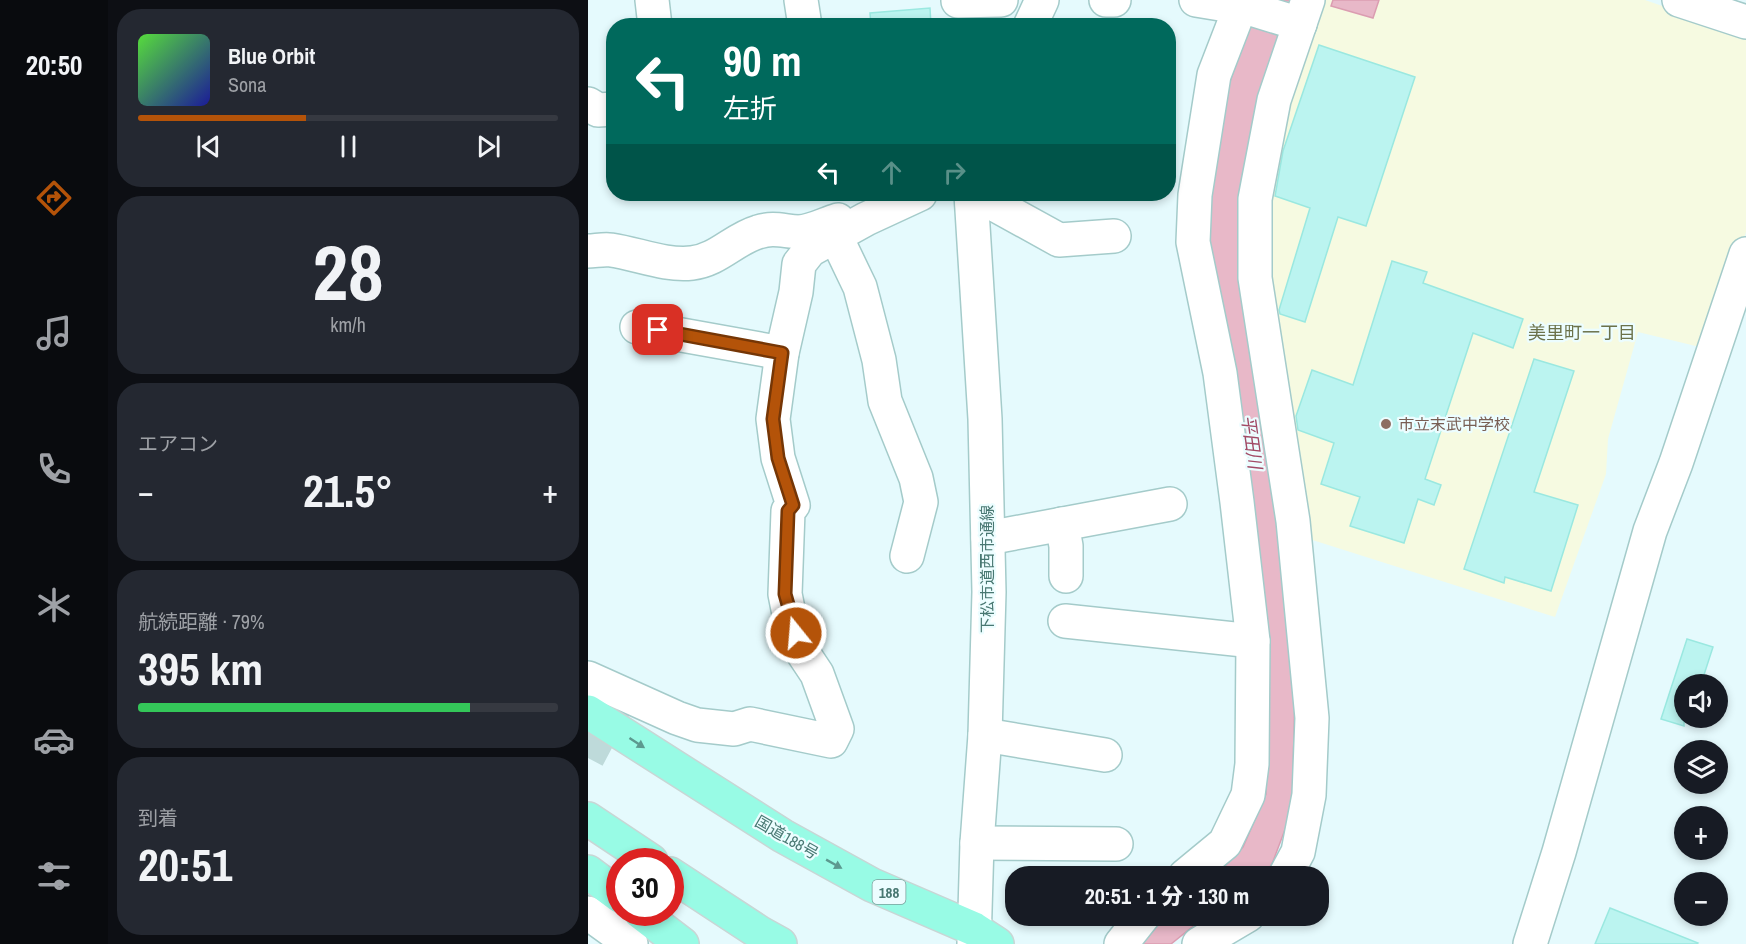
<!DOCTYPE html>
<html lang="ja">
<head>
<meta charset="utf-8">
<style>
	body { margin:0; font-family:"Archivo Narrow","Noto Sans JP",sans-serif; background:#242831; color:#f1f3f6; height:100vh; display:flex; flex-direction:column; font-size:22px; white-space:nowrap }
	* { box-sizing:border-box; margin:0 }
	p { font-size:20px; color:#9ea1a6 }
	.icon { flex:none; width:33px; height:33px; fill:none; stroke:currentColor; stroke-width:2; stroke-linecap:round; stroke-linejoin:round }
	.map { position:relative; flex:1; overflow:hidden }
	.panel { display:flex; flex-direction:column; gap:9px; padding:9px; background:#0d0f14; width:480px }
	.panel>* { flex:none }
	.guide { position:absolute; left:18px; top:18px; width:570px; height:183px; border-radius:24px; box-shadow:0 3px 9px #0003; background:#00695c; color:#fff; overflow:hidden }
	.buttons { position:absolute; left:1086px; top:674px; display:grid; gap:12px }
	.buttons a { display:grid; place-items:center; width:54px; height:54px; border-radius:50%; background:#171b24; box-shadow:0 3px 9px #0003; font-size:30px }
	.speed { position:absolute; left:18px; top:848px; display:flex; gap:12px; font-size:30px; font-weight:700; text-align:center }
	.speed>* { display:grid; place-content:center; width:78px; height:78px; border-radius:50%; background:#171b24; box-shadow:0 3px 9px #0003; line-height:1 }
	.speed .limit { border:9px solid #d22; background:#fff; color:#111 }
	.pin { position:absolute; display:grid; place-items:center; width:51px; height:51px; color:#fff; margin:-26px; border-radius:12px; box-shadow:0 3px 9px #0006 }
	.me { position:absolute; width:66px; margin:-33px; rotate:343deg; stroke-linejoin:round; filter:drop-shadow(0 0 4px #0008) }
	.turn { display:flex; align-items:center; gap:21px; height:126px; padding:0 18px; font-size:27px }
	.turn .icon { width:78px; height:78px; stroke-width:2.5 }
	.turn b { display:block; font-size:42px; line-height:51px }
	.lanes { display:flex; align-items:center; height:57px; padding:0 18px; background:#0003; justify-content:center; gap:30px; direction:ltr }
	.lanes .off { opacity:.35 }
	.big { font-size:45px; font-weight:800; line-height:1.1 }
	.panel .widget { flex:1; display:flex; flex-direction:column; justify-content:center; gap:9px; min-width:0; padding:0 21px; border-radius:24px; background:#242831 }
	.panel .dial { align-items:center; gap:0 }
	.dial b { font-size:78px; line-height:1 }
	.song { display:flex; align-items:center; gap:18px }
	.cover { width:72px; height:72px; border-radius:9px; background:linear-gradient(135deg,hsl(110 70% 55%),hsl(240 70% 35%)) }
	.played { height:6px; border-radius:3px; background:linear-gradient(90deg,#b45309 40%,#363941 40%) }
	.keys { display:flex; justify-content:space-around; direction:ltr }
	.heat { display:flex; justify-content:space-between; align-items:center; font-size:33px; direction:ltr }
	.charge { height:9px; border-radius:4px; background:linear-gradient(90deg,#34c759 79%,#363941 0) }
	.trip { position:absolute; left:417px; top:866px; width:324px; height:60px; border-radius:24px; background:#171b24; box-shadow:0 3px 9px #0003; font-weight:800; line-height:60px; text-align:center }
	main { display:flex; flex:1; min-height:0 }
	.menu { display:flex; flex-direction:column; width:108px; justify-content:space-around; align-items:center; background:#090b0e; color:#9ea1a6 }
	.menu .icon { width:42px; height:42px }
	.menu .active { color:#b45309 }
	.menu b { font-size:27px; color:#f1f3f6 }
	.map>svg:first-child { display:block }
</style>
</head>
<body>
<main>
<nav class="menu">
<b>20:50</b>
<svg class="icon active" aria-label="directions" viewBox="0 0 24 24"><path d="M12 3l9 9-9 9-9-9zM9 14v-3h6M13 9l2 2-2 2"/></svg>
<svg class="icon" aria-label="music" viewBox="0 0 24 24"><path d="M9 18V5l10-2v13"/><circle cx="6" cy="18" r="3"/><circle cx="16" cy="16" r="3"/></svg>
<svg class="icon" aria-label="phone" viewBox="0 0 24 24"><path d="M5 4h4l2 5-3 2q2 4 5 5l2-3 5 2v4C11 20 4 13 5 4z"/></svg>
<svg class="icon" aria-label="climate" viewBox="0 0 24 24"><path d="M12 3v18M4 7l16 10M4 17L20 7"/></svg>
<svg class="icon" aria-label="car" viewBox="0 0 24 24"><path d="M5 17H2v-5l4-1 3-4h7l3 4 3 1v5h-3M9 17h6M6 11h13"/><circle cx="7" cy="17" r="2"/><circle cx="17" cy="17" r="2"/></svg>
<svg class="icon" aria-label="filters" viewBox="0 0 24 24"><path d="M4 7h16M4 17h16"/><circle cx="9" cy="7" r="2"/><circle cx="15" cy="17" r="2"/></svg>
</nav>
<section class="panel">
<div class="widget">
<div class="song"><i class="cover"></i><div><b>Blue Orbit</b><p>Sona</p></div></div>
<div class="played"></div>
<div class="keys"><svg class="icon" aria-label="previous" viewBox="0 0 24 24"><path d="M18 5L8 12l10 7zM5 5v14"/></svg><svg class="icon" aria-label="pause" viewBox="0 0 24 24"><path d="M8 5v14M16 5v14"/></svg><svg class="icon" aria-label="next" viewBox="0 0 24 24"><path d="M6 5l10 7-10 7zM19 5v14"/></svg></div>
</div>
<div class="widget dial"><b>28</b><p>km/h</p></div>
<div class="widget"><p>エアコン</p>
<div class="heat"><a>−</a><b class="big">21.5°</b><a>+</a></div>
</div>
<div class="widget"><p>航続距離 · 79%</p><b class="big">395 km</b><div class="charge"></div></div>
<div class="widget"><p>到着</p><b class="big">20:51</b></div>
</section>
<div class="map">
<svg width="1158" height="944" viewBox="0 0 1158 944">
	<rect width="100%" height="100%" fill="#e5fafd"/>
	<path fill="#f6fae1" d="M 732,0 L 1057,0 L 1158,35 L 1158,232 L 1148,268 L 1120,349 L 1050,332 L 1020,439 L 1018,474 L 967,617 L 715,537 L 678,281 L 676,200 L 697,111 Z"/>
	<g fill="#e8b8c8" stroke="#db9db1" stroke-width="1.5">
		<path d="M 670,0 L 709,0 L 662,141 L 702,588 L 707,694 L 704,811 L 684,864 L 675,876 L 627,876 L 655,847 L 678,794 L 678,724 L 620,253 L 622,190 L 638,93 Z"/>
		<path d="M 745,0 L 791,0 L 785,18 L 743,6 Z"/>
		<path d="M 575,915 L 619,915 L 583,944 L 551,944 L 559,932 Z"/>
	</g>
	<g fill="#bbf4f0" stroke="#9ae8e0" stroke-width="1.5">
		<path d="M 342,8 L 343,26 L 283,26 L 282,13 Z"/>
		<path d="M 731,45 L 827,77 L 778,226 L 750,217 L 717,322 L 692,314 L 691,310 L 722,208 L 687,196 L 695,151 Z"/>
		<path d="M 804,261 L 839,272 L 835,283 L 935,319 L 925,348 L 885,333 L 837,479 L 853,485 L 846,505 L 830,499 L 816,543 L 762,526 L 772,497 L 733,484 L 746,443 L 710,430 L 708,416 L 724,370 L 765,385 Z"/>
		<path d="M 946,359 L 986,371 L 946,492 L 990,505 L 963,591 L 917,577 L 916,583 L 876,569 Z"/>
		<path d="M 1099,639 L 1125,647 L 1113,684 L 1096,684 L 1096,726 L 1073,719 Z"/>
		<path d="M 1022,908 L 1110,943 L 1109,944 L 1007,944 Z"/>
	</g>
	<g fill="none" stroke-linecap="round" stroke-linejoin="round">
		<path stroke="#bedada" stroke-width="33" stroke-dasharray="33 16" stroke-linecap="butt" d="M 0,758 L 28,705"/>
		<defs>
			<g id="minor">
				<path d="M 64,0 L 67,26"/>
				<path d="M 213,0 L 217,26"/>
				<path d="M 518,0 L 526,0"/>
				<path d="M 608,0 L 663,9 L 712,24"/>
				<path d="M 1091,0 L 1158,22"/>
				<path d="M 370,1 L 413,0"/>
				<path d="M 442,26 L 454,0"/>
				<path d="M 0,104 L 10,110 L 26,109"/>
				<path d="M 383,194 L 397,419 L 401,592 L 397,735 L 389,843 L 386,944"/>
				<path d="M 384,204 L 404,203 L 471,240 L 526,236"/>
				<path d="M 248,237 L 272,287 L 291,360 L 297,401 L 328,478 L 333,502 L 319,556"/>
				<path d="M 0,251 C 7,251 15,249 23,250 C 50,254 77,266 104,263 C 130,260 146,239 170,232 C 185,227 195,231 210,232 C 223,232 237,224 250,220"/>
				<path d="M 49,327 L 194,353"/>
				<path d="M 474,524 L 478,546 L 478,576"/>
				<path d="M 400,538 L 582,504"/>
				<path d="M 477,621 L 665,641"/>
				<path d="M 0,678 L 89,718 L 109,725 L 146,729 L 162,724 L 243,741 L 249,729 L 229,674 L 215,653 L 201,614 L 197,594 L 200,511 L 205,505 L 190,458 L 185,419 L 194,353 L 208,292 L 211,264 L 222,250 L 278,219 L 332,194"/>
				<path d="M 397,735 L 517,755"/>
				<path d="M 389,843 L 528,844"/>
				<path d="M 597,876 L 637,843 L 660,795 L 664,764 L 665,641 L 649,502 L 632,373 L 605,242 L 607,195 L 626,75 L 655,0"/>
				<path d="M 697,876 L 710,852 L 721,795 L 724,718 L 705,521 L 667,278 L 667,199 L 686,100 L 720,0"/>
				<path d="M 0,913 L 43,944"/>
				<path d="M 533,944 L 556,915"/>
				<path d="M 611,944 L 660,915"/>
				<path d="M 942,944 L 971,852 L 1062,531 L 1088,463 L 1158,254"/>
			</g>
			<g id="highway">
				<path d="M 0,712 L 195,836 L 284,885 L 386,929 L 409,944"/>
				<path d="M 0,819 L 63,861"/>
				<path d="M 0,872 L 32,896"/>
				<path d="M 82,874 L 172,933 L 192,944"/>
				<path d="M 52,912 L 94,944"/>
			</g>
		</defs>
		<use href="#minor" stroke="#a4cbca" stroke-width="36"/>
		<use href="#highway" stroke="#c8d6d5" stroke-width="36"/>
		<use href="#minor" stroke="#fff" stroke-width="33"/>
		<use href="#highway" stroke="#98fbe5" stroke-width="33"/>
	</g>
	<defs><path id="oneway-solid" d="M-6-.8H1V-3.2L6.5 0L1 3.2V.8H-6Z" transform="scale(1.5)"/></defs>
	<g fill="#5c998f">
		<use href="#oneway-solid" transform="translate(49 743) rotate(33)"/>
		<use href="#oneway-solid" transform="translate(246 864) rotate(29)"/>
	</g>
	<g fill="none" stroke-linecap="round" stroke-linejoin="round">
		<defs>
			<path id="route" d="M 70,330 L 194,353 L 185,419 L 190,458 L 205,505 L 200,511 L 197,594 L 208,633"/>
		</defs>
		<use href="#route" stroke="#753606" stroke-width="15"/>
		<use href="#route" stroke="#b45309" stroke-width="10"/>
	</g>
	<circle fill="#8d6e63" stroke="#ecfdff" stroke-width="2" cx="798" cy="424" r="6"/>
	<g text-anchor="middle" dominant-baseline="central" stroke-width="4.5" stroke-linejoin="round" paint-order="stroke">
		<rect fill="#ecfdff" stroke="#79a09c" stroke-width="1.5" x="284.5" y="880" width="33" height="24" rx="4.5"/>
		<g font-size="15" font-weight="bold" fill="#487872">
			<text x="301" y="892">188</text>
		</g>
		<g font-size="16" fill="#785e54" stroke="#ecfdff" text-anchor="start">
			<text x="810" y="424">市立末武中学校</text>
		</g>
		<g font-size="16" fill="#487872" stroke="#ecfdff">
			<text transform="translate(399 569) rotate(-90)">下松市道西市通線</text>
			<text transform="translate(199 837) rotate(30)">国道188号</text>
		</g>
		<g font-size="18" fill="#6b724a" stroke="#ecfdff">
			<text x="994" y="332">美里町一丁目</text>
		</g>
		<g font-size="18" font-style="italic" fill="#a24965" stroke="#ecfdff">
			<text transform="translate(664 442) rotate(82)">平田川</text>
		</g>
	</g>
</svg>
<div class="buttons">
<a><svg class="icon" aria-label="sound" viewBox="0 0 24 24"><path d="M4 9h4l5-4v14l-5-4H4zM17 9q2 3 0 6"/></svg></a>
<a><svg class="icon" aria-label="layers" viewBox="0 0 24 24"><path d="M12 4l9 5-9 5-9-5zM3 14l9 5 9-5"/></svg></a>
<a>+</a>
<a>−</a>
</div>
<div class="speed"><div class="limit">30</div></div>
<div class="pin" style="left:70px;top:330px;background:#d93025"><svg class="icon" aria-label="arrive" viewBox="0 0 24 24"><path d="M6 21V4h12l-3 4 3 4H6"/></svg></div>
<svg class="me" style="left:208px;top:633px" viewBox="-20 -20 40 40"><circle r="17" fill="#b45309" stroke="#fff" stroke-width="3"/><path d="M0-11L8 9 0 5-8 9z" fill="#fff"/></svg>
<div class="trip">20:51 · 1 分 · 130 m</div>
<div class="guide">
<div class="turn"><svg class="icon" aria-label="left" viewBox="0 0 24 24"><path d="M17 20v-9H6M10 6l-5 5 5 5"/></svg><div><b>90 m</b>左折</div></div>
<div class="lanes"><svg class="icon" aria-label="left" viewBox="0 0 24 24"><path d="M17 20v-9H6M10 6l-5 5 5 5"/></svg><svg class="icon off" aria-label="ahead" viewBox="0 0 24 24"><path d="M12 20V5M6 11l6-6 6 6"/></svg><svg class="icon off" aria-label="right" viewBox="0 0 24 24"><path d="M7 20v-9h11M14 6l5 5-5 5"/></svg></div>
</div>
</div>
</main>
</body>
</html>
